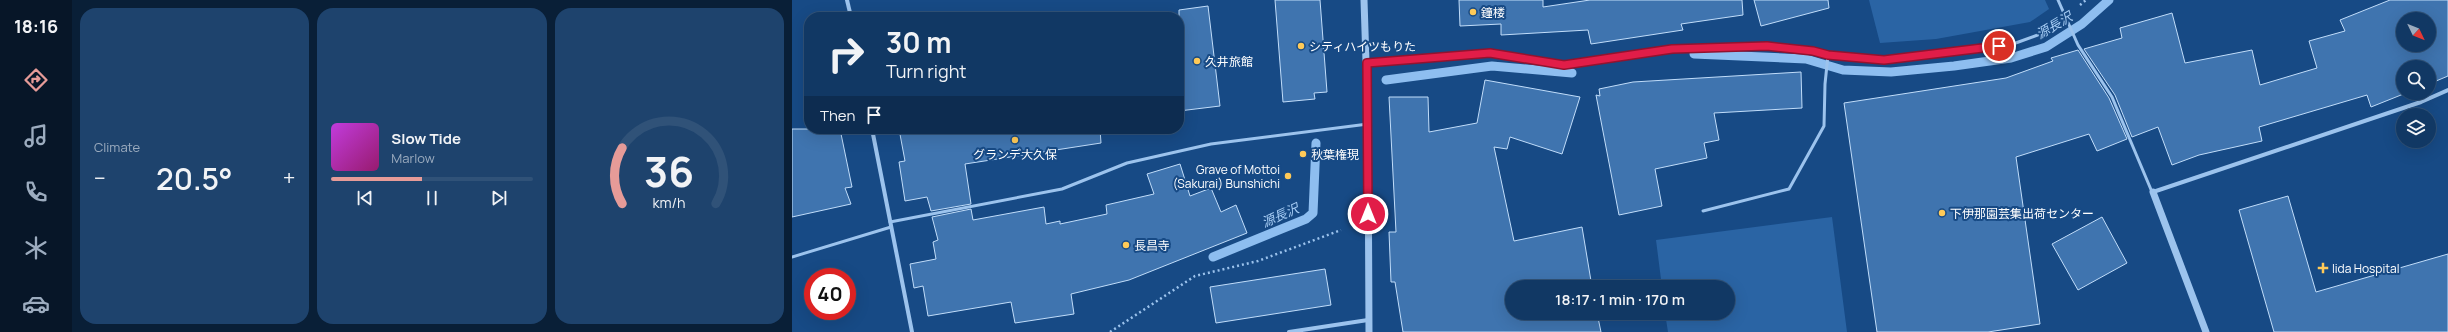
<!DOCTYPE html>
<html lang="en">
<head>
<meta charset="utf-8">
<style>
	body { margin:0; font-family:Manrope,"Noto Sans JP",sans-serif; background:#1e436d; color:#f1f3f6; height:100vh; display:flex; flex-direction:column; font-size:15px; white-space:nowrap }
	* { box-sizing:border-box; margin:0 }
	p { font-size:13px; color:#9cacbf }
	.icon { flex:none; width:22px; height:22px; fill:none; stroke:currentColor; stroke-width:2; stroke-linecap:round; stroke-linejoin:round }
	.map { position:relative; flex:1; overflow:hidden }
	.details { display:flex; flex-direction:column; gap:8px; padding:8px; background:#091f37; width:720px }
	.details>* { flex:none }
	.top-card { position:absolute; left:12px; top:12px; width:380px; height:122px; border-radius:16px; box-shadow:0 4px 16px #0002,0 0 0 1px #305278; background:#113864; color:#f1f3f6; overflow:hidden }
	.needle { width:26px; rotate:133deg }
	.fabs { position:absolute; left:1604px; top:12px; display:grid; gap:8px }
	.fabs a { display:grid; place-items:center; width:40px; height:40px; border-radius:50%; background:#113864; box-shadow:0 4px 16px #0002,0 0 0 1px #305278; font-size:20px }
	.speed { position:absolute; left:12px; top:268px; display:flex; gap:8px; font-size:20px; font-weight:700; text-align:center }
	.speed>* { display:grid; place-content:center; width:52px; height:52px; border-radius:50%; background:#113864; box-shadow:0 4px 16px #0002,0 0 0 1px #305278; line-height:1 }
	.speed .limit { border:6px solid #d22; background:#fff; color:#111 }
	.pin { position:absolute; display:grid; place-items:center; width:34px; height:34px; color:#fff; margin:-17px; border:2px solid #fff; border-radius:50%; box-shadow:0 1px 4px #0007 }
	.me { position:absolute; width:44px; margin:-22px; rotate:0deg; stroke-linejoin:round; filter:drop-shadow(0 0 3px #0008) }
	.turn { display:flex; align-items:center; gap:14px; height:84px; padding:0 16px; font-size:18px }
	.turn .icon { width:52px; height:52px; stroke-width:2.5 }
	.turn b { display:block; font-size:28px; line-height:34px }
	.then { display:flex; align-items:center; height:38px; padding:0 16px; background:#0003; gap:8px; font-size:15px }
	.big { font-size:30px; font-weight:600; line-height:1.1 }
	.details .tile { flex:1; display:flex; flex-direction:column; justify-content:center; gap:6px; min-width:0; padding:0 14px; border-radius:16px; background:#1e436d }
	.details .dial { align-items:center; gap:0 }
	.dial svg { height:104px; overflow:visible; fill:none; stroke:#305278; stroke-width:7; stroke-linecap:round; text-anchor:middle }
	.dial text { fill:#f1f3f6; stroke:none }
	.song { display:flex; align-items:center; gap:12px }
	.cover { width:48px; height:48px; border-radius:6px; background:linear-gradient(135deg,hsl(290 70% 55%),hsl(320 70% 35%)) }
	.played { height:4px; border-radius:2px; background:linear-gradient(90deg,#e69b98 45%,#305278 45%) }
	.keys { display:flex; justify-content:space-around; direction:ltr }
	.heat { display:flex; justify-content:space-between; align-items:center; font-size:22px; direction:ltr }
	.details .tiles { flex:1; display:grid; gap:8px; grid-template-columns:repeat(3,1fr) }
	.trip { position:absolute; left:713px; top:280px; width:230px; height:40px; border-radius:20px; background:#113864; box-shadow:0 4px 16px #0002,0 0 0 1px #305278; font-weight:600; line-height:40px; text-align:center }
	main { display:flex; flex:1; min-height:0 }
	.menu { display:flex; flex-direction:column; width:72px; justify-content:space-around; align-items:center; background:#071628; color:#9cacbf }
	.menu .icon { width:28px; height:28px }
	.menu .on { color:#e69b98 }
	.menu b { font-size:18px; color:#f1f3f6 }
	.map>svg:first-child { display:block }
</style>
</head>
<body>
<main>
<nav class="menu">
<b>18:16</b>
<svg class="icon on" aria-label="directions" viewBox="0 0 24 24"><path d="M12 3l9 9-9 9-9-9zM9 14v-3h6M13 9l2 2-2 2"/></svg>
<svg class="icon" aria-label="music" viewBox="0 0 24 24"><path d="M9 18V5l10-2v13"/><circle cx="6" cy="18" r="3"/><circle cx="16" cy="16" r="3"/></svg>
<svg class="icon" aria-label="phone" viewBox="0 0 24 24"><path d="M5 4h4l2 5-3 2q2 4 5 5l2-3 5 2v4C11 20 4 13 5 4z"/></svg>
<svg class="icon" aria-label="climate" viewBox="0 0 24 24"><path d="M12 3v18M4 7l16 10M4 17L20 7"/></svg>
<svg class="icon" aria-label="car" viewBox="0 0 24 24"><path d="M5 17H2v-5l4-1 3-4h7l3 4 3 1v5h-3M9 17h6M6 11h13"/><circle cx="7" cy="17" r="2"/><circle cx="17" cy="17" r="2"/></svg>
</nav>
<section class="details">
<div class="tiles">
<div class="tile"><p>Climate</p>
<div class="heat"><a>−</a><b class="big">20.5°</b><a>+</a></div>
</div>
<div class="tile">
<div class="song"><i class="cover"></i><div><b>Slow Tide</b><p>Marlow</p></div></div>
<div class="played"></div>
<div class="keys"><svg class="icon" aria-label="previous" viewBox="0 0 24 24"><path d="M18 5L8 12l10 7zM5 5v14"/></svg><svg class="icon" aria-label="pause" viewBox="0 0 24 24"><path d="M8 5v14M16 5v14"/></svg><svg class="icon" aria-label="next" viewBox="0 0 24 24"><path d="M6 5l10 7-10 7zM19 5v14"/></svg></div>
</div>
<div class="tile dial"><svg viewBox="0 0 100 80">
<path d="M14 69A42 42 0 1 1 86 69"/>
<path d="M14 69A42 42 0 0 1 14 26" stroke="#e69b98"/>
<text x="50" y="56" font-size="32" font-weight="700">36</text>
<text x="50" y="72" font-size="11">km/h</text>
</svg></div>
</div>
</section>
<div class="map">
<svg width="1656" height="332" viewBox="0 0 1656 332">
	<rect width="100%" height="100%" fill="#174a85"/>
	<g fill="#2a64a4">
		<path d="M 1077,0 L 1253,0 L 1257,9 L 1238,22 L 1144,39 L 1088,43 Z"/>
		<path d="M 1040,217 L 1055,332 L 876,332 L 873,313 L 936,313 L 936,287 L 870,287 L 864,240 Z"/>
	</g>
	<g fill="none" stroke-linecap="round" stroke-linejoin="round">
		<g stroke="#8ebef0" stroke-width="9">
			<path d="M 902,54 L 1014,59 L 1051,70 L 1099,72 L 1162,66 L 1219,58 L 1254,47 L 1290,24 L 1317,0"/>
			<path d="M 594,80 L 700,66 L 780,73"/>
			<path d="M 421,257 L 514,219 L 521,213 L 524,143"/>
		</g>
	</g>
	<g fill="#3f74af" stroke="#c1ddfa" fill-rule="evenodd">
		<path d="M 483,0 L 528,0 L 535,92 L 522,93 L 523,99 L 491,102 Z"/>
		<path d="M 667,0 L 751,0 L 751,7 L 798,0 L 950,0 L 951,15 L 889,24 L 891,30 L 799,44 L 796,30 L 709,35 L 709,24 L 668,26 Z"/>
		<path d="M 962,0 L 1036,0 L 1037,8 L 969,26 Z"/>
		<path d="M 1598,0 L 1656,0 L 1656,76 L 1637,84 L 1637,67 L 1611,67 L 1611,93 L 1614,93 L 1579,107 L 1575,95 L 1467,127 L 1470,141 L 1407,155 L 1380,165 L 1366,127 L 1340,137 L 1323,95 L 1292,49 L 1330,38 L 1328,28 L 1380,13 L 1393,63 L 1460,50 L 1468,85 L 1525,68 L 1517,41 L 1553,31 L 1548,20 ZM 1611,19 L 1637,19 L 1637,45 L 1611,45 Z"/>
		<path d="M 416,6 L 428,106 L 387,111 L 387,10 Z"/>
		<path d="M 1286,50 L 1317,98 L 1335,139 L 1305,151 L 1297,134 L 1224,157 L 1248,324 L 1196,332 L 1085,332 L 1052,103 L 1214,78 L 1261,61 L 1259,58 Z"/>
		<path d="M 1009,72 L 1010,108 L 922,113 L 927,140 L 912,143 L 915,158 L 863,169 L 870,206 L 827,215 L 804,95 L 808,96 L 807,89 L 841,82 Z"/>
		<path d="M 693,80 L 788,97 L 770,154 L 718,137 L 715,149 L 702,147 L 722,241 L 790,227 L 800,287 L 720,287 L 720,313 L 805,313 L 809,332 L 611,332 L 603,282 L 599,282 L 597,232 L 604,232 L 597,97 L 636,97 L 637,132 L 685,123 Z"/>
		<path d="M 0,129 L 48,129 L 60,187 L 53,188 L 59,204 L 0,217 Z"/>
		<path d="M 107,129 L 308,129 L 309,143 L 173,164 L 179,204 L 139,211 L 135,197 L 113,201 L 107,162 L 113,161 Z"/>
		<path d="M 388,164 L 398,196 L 419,188 L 429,212 L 444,205 L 455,233 L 337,280 L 279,294 L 282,314 L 223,323 L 219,302 L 136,316 L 131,286 L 122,288 L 118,264 L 144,259 L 141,242 L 146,240 L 140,217 L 179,209 L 181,220 L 252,207 L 254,224 L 268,221 L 268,224 L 315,214 L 314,205 L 362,194 L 355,174 Z"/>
		<path d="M 1496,196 L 1524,292 L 1656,254 L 1656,332 L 1482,332 L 1447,210 Z"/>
		<path d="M 1310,217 L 1335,263 L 1286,290 L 1260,244 Z"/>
		<path d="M 533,269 L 539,305 L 424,323 L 418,287 Z"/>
	</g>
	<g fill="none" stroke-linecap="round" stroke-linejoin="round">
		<g stroke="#9cc3ed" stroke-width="2.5" stroke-dasharray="2 3" stroke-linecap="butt">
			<path d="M 1288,5 L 1294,0"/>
			<path d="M 318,332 L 403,276 L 466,261 L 549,230"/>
		</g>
		<g stroke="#9cc3ed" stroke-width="3">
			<path d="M 1266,0 L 1286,45 L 1320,97 L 1360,192"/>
			<path d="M 575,63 L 698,53 L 772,65 L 880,49 L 975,46 L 1021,51 L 1036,55 L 1092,60 L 1221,44 L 1251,33 L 1273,17"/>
			<path d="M 911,211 L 997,189 L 1032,126 L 1033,84 L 1036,55"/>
			<path d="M 98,222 L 270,189 L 335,163 L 419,144 L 576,124"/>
			<path d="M 0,257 L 99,227"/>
		</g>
		<g stroke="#9cc3ed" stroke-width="4">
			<path d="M 55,0 L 59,17"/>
			<path d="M 80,129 L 120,332"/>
			<path d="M 1361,192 L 1629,102 L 1656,90"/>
			<path d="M 497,332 L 576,320"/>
		</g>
		<g stroke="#9cc3ed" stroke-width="7">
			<path d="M 572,0 L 576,124 L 577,332"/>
			<path d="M 1361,192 L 1414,332"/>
		</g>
	</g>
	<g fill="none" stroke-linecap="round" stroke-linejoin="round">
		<defs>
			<path id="route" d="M 576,214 L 575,63 L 698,53 L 772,65 L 880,49 L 975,46 L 1021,51 L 1036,55 L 1092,60 L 1207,46"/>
		</defs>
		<use href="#route" stroke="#92132f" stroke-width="10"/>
		<use href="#route" stroke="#e11d48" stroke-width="7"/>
	</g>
	<g fill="#ffca58" stroke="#174a85" stroke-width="1.5">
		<circle cx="681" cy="12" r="4"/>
		<circle cx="509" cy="46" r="4"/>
		<circle cx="405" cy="61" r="4"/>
		<circle cx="223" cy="140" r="4"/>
		<circle cx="511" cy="154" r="4"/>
		<circle cx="496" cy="176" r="4"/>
		<circle cx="1150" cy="213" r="4"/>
		<circle cx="334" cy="245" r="4"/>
		<path d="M1529 262h4v4h4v4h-4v4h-4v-4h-4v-4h4z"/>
	</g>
	<g text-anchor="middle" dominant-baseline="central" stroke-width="4" stroke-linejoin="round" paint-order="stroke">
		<g font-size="12" fill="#fff" stroke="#174a85" text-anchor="start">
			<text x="689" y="12">鐘楼</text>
			<text x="517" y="46">シティハイツもりた</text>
			<text x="413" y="61">久井旅館</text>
			<text x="223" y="154" text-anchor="middle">グランデ大久保</text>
			<text x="519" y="154">秋葉権現</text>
			<text x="488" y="169" text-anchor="end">Grave of Mottoi<tspan x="488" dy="14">(Sakurai) Bunshichi</tspan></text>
			<text x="1158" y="213">下伊那園芸集出荷センター</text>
			<text x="342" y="245">長昌寺</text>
			<text x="1540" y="268">Iida Hospital</text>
		</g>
		<g font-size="13" font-style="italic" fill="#a7cdf5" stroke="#174a85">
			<text transform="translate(1262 25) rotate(-31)">源長沢</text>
			<text transform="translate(488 215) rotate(-24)">源長沢</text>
		</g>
	</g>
</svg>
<div class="fabs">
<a><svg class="needle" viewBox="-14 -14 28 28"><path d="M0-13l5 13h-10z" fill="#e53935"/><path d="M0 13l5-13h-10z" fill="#9cacbf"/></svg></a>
<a><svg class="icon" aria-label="search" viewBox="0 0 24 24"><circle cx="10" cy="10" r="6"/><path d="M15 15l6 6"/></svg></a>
<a><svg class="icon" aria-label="layers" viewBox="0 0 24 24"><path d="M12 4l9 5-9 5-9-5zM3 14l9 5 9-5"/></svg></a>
</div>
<div class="speed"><div class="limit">40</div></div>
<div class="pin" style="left:1207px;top:46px;background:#d93025"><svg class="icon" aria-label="arrive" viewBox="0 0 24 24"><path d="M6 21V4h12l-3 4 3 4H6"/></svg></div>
<svg class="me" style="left:576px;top:214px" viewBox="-20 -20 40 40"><circle r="17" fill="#e11d48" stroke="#fff" stroke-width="3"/><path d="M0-11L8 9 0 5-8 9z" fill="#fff"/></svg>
<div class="trip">18:17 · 1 min · 170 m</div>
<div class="top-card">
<div class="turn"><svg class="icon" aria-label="right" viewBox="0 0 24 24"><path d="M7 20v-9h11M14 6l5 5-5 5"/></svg><div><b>30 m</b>Turn right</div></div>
<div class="then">Then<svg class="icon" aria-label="arrive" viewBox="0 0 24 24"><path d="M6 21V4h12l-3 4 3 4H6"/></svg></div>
</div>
</div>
</main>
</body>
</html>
